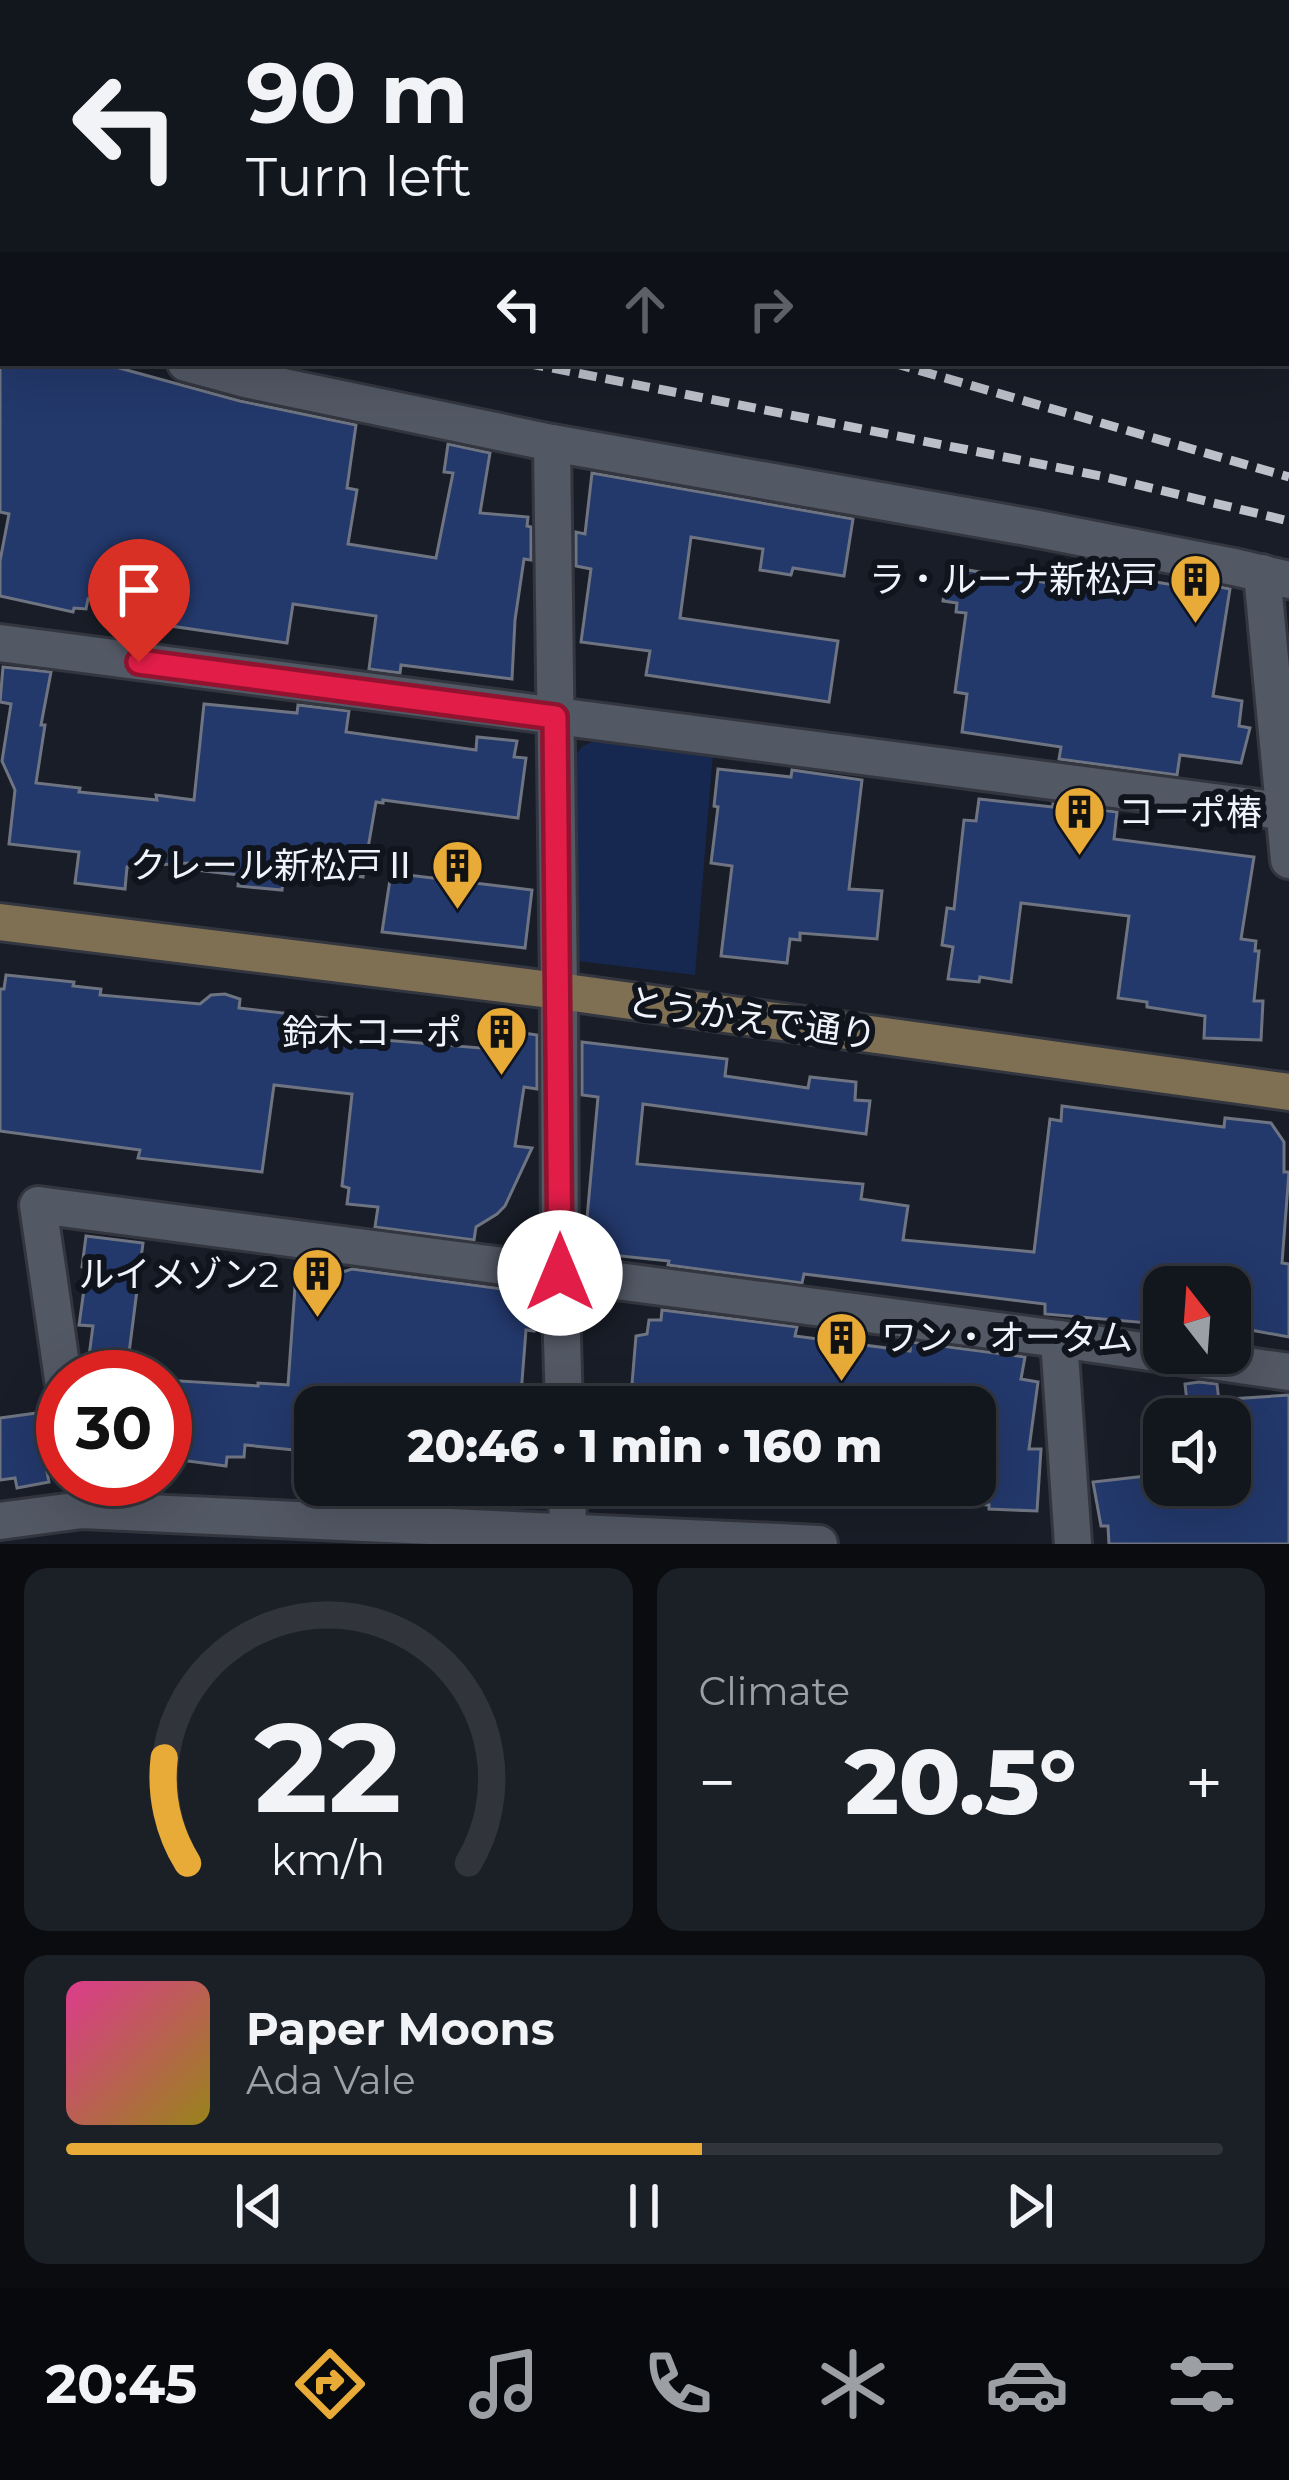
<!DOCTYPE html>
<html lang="en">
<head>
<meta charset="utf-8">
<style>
	body { margin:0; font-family:Montserrat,"Noto Sans JP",sans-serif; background:#1b1f26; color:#f1f3f6; height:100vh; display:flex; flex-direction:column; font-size:45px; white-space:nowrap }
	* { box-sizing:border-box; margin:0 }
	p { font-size:39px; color:#9c9fa4 }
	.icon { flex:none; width:66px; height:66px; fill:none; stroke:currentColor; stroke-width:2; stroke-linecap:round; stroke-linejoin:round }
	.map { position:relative; height:1544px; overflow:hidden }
	.panel { display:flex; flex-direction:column; gap:24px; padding:24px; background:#0a0c10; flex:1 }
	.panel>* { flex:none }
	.guide { position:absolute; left:0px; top:0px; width:1290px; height:366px; box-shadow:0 12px 48px #0002,0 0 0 3px #31353b; background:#12161d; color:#f1f3f6; overflow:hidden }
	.needle { width:78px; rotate:343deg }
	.fabs { position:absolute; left:1143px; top:1266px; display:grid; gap:24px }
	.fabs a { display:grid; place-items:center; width:108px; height:108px; border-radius:24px; background:#12161d; box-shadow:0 12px 48px #0002,0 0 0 3px #31353b; font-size:60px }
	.speed { position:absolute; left:36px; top:1350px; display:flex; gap:24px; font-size:60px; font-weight:700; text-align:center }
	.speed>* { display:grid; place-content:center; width:156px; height:156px; border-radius:50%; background:#12161d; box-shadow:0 12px 48px #0002,0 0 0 3px #31353b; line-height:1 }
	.speed .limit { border:18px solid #d22; background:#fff; color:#111 }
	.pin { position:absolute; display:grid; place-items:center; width:102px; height:102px; color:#fff; margin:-123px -51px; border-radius:50% 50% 50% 0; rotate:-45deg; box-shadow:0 0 12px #0007 }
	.pin .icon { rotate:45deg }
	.me { position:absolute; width:132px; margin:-66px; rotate:0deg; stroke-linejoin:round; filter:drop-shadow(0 0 9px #0008) }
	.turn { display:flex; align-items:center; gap:42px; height:252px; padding:0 48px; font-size:54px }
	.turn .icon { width:156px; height:156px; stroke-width:2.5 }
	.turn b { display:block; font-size:84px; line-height:102px }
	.lanes { display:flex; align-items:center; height:114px; padding:0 48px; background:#0003; justify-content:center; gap:60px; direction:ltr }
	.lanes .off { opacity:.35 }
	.big { font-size:90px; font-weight:800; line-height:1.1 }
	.panel .card { flex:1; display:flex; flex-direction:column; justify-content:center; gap:18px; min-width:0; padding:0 42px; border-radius:24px; background:#1b1f26 }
	.panel .dial { align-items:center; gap:0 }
	.dial svg { height:312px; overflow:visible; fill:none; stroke:#31353b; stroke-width:7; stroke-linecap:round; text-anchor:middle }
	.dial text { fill:#f1f3f6; stroke:none }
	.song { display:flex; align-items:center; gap:36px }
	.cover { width:144px; height:144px; border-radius:18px; background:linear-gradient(135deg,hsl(330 70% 55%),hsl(50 70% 35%)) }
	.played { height:12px; border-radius:6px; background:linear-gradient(90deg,#e9ab38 55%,#31353b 55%) }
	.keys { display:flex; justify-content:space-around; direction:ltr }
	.heat { display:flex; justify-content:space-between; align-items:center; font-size:66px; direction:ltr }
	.panel .tiles { flex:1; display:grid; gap:24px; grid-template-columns:1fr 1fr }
	.card:last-child { grid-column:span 2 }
	.trip { position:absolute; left:294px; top:1386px; width:702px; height:120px; border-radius:24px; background:#12161d; box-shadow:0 12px 48px #0002,0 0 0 3px #31353b; font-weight:800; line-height:120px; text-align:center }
	.tabs { display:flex; height:192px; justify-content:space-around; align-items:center; background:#07090c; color:#9c9fa4 }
	.tabs .icon { width:84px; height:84px }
	.tabs .on { color:#e9ab38 }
	.tabs b { font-size:54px; color:#f1f3f6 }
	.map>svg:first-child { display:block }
</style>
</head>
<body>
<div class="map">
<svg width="1289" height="1544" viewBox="0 0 1289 1544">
	<rect width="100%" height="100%" fill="#181d27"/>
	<path fill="#172850" d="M 597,740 L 713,753 L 695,975 L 578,961 L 574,757 L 583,746 Z"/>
	<g fill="#23386b" stroke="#6e7481" stroke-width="3">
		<path d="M 0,363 L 101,363 L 240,401 L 356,425 L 347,488 L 357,490 L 348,544 L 436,558 L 453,473 L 444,472 L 448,444 L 490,453 L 480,513 L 528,517 L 527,526 L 531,527 L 531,560 L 524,559 L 515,620 L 512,679 L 401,665 L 400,673 L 369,669 L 376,616 L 293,604 L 287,643 L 171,626 L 162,610 L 88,599 L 86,609 L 74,608 L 73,612 L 0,596 L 0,561 L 9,514 L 0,512 Z"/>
		<path d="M 592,473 L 853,519 L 844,576 L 793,568 L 791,575 L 760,570 L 763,549 L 691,537 L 680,618 L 838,641 L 829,702 L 646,675 L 650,651 L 581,642 L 591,569 L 576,566 L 576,532 L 585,534 Z"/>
		<path d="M 949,567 L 1067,586 L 1069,568 L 1174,585 L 1175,578 L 1230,589 L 1213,696 L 1242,701 L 1239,726 L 1250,728 L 1241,763 L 1180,755 L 1177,775 L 1059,759 L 1061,747 L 962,732 L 967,694 L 955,692 L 966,613 L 956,612 L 957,603 L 943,601 Z"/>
		<path d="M 3,667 L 51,672 L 41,725 L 45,725 L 36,783 L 80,788 L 79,792 L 157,800 L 156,795 L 194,800 L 204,704 L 297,713 L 298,705 L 349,711 L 346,732 L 476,750 L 477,737 L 517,741 L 514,757 L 526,758 L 518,818 L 383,800 L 383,803 L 376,802 L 363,877 L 329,872 L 328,876 L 284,870 L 282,890 L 238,886 L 239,875 L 186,869 L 187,863 L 127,867 L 125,889 L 75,883 L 79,852 L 9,844 L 15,790 L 2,761 L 11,704 L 0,702 Z"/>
		<path d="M 718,769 L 791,777 L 792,770 L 862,780 L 849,889 L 882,891 L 877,939 L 800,933 L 800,940 L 790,939 L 787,963 L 721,956 L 732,866 L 711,863 L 718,807 L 714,806 Z"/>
		<path d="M 979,799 L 1053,807 L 1053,804 L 1117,812 L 1114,839 L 1254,857 L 1241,939 L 1256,941 L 1255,951 L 1259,951 L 1254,1001 L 1263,1001 L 1261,1040 L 1204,1038 L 1205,1016 L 1147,1007 L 1147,1002 L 1118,998 L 1129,916 L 1021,903 L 1011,982 L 980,977 L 979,982 L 948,979 L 953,947 L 942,945 L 947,908 L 954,909 L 964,820 L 976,821 Z"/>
		<path d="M 391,873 L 532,890 L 525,948 L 382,932 Z"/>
		<path d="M 6,975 L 74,982 L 73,986 L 101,989 L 100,995 L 200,1004 L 211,995 L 225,994 L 240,999 L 239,1008 L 336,1019 L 334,1036 L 480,1048 L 484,1027 L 537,1035 L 537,1089 L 524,1087 L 515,1146 L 532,1148 L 505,1206 L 497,1214 L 476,1227 L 474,1240 L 375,1227 L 378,1207 L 347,1204 L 349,1188 L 342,1186 L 352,1094 L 274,1085 L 262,1172 L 138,1158 L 140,1150 L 0,1131 L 0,989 L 4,989 Z"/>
		<path d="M 582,1042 L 727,1059 L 725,1076 L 808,1088 L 810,1077 L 856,1082 L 855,1100 L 870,1101 L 866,1134 L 643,1104 L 637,1164 L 863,1184 L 861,1199 L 908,1206 L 903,1240 L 1034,1252 L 1050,1119 L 1061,1121 L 1062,1106 L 1224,1127 L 1225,1118 L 1271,1123 L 1284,1142 L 1284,1172 L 1289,1172 L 1282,1263 L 1289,1264 L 1289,1337 L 1245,1329 L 1247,1314 L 1230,1311 L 1230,1287 L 1164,1287 L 1164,1316 L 1150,1315 L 1148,1323 L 1045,1314 L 1045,1304 L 804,1274 L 802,1283 L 668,1265 L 669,1261 L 611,1255 L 613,1243 L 589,1240 L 590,1230 L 586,1229 L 598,1097 L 582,1095 Z"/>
		<path d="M 86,1236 L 143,1243 L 128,1361 L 89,1356 L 93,1326 L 79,1325 L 87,1268 L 82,1267 Z"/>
		<path d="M 352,1269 L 533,1293 L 534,1331 L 526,1330 L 520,1407 L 315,1407 L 315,1452 L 245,1445 L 244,1457 L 227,1457 L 226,1466 L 165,1458 L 165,1380 L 258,1386 L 258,1383 L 288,1385 L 295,1287 L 298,1287 L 299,1281 L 334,1285 L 336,1274 Z"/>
		<path d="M 662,1310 L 797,1327 L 795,1336 L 910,1351 L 911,1342 L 1025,1357 L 1021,1379 L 1038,1382 L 1029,1449 L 1041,1449 L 1037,1511 L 989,1509 L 989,1505 L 975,1504 L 975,1407 L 790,1407 L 791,1400 L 680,1385 L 679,1391 L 632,1384 L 636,1336 L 647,1334 L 649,1320 L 661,1320 Z"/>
		<path d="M 1199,1382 L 1217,1384 L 1221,1419 L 1189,1419 L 1185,1384 Z"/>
		<path d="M 1289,1395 L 1289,1544 L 1109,1544 L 1108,1526 L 1101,1526 L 1093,1482 L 1164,1474 L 1164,1485 L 1230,1485 L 1230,1399 Z"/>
		<path d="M 44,1412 L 54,1472 L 47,1472 L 49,1482 L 17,1488 L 15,1478 L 0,1480 L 0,1418 Z"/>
	</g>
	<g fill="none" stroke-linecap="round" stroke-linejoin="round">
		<defs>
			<path id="lane" d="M 1287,320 L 1289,319"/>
			<g id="street">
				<path d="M 156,0 L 176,3"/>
				<path d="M 1062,3 L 1089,0"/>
				<path d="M 0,307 L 3,308"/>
				<path d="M 186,363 L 245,379 L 552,443 L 1033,528 L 1234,567 L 1289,580"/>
				<path d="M 552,443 L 559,991 L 560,1273 L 564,1407"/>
				<path d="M 1262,573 L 1289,860"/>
				<path d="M 0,643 L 1289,812"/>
				<path d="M 1059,1339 L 1073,1544"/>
				<path d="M 63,1379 L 38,1205 L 1059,1339 L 1289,1372"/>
				<path d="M 567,1485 L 568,1531"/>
				<path d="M 0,1521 L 82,1510 L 819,1544"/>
			</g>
			<path id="secondary" d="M 0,922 L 559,991 L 1289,1092"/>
		</defs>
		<use href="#lane" stroke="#33363f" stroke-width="27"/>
		<use href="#street" stroke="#33363f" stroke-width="42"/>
		<use href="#secondary" stroke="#33363f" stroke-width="42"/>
		<use href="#lane" stroke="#525864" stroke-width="21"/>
		<use href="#street" stroke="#525864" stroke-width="36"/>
		<use href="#secondary" stroke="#7f7054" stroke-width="36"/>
		<g stroke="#bdc0c9" stroke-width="9" stroke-dasharray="18 9" stroke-linecap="butt">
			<path d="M 0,17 L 3,18"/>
			<path d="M 1287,31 L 1289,30"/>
			<path d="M 0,92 L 3,93"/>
			<path d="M 0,145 L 3,146"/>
			<path d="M 1287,162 L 1289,162"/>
			<path d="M 0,225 L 3,226"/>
			<path d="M 526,363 L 1101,476 L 1289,521"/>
			<path d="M 893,363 L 1289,477"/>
		</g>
	</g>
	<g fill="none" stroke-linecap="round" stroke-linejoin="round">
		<defs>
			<path id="route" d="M 139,662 L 555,717 L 560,1273"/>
		</defs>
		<use href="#route" stroke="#92132f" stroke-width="30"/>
		<use href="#route" stroke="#e11d48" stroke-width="21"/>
	</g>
	<defs>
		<symbol id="building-pin" viewBox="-11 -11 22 30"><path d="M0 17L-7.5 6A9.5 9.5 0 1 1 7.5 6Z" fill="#e9ab38" stroke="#0f141d"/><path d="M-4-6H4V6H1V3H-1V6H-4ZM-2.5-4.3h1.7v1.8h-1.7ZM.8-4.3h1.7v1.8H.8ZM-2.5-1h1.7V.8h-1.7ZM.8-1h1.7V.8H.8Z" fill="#111"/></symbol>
	</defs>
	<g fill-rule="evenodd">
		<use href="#building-pin" x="1166" y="550" width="59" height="81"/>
		<use href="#building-pin" x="1050" y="782" width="59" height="81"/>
		<use href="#building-pin" x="428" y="836" width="59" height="81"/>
		<use href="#building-pin" x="472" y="1002" width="59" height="81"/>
		<use href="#building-pin" x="288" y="1244" width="59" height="81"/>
		<use href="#building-pin" x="812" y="1308" width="59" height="81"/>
	</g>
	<g text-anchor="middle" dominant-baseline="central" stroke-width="12" stroke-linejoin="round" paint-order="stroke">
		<g font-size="36" fill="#f0f3fb" stroke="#0f141d" text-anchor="end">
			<text x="1157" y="579">ラ・ルーナ新松戸</text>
			<text x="1118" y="812" text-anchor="start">コーポ椿</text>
			<text x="418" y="865">クレール新松戸Ⅱ</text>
			<text x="462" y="1032">鈴木コーポ</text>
			<text x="279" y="1274">ルイメゾン2</text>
			<text x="881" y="1337" text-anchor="start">ワン・オータム</text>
		</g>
		<g font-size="36" fill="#f0f3fb" stroke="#0f141d">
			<text transform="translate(752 1018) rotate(8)">とうかえで通り</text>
		</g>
	</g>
</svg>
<div class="fabs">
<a><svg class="needle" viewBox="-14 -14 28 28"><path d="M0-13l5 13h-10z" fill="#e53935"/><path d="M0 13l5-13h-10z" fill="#9c9fa4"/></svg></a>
<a><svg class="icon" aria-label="sound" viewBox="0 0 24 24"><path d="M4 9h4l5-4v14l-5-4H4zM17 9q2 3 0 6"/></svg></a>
</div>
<div class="speed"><div class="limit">30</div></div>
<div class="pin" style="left:139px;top:662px;background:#d93025"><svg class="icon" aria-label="arrive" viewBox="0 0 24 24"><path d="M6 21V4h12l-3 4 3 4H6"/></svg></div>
<svg class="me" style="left:560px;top:1273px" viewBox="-20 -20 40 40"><circle r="19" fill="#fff"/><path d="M0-13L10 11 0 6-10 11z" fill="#e11d48"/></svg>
<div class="trip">20:46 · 1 min · 160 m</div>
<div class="guide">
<div class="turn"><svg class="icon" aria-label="left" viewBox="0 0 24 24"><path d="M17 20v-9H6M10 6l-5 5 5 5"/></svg><div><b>90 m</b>Turn left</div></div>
<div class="lanes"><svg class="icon" aria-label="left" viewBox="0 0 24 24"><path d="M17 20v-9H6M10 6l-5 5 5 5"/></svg><svg class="icon off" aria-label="ahead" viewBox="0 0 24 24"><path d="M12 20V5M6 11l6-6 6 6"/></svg><svg class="icon off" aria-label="right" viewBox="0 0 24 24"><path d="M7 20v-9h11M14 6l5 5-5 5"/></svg></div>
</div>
</div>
<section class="panel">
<div class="tiles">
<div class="card dial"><svg viewBox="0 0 100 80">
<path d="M14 69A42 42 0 1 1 86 69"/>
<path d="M14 69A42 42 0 0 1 8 42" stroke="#e9ab38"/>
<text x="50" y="56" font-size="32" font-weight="700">22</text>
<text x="50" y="72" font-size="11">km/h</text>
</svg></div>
<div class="card"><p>Climate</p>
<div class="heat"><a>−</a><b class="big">20.5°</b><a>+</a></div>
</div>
<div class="card">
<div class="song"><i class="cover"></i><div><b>Paper Moons</b><p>Ada Vale</p></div></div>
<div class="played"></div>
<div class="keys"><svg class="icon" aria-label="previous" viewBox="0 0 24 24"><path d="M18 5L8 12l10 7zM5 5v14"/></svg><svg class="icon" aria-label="pause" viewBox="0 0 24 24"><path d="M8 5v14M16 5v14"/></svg><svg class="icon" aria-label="next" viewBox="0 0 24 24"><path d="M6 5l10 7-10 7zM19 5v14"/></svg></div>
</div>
</div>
</section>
<nav class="tabs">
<b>20:45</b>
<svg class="icon on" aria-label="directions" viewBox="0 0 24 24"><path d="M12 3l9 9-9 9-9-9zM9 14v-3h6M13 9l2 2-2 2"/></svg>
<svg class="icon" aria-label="music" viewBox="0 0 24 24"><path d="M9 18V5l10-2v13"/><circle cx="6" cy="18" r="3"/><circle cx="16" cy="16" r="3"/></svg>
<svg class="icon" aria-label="phone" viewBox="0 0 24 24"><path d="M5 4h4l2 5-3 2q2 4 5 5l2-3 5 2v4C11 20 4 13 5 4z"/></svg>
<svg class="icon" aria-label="climate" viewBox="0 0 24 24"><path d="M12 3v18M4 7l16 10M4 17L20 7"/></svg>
<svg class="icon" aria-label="car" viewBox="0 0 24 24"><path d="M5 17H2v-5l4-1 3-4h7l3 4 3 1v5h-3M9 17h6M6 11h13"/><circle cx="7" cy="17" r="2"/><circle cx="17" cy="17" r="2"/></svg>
<svg class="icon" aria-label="filters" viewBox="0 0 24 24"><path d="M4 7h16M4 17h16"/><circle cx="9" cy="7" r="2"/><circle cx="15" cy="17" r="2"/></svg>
</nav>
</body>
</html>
